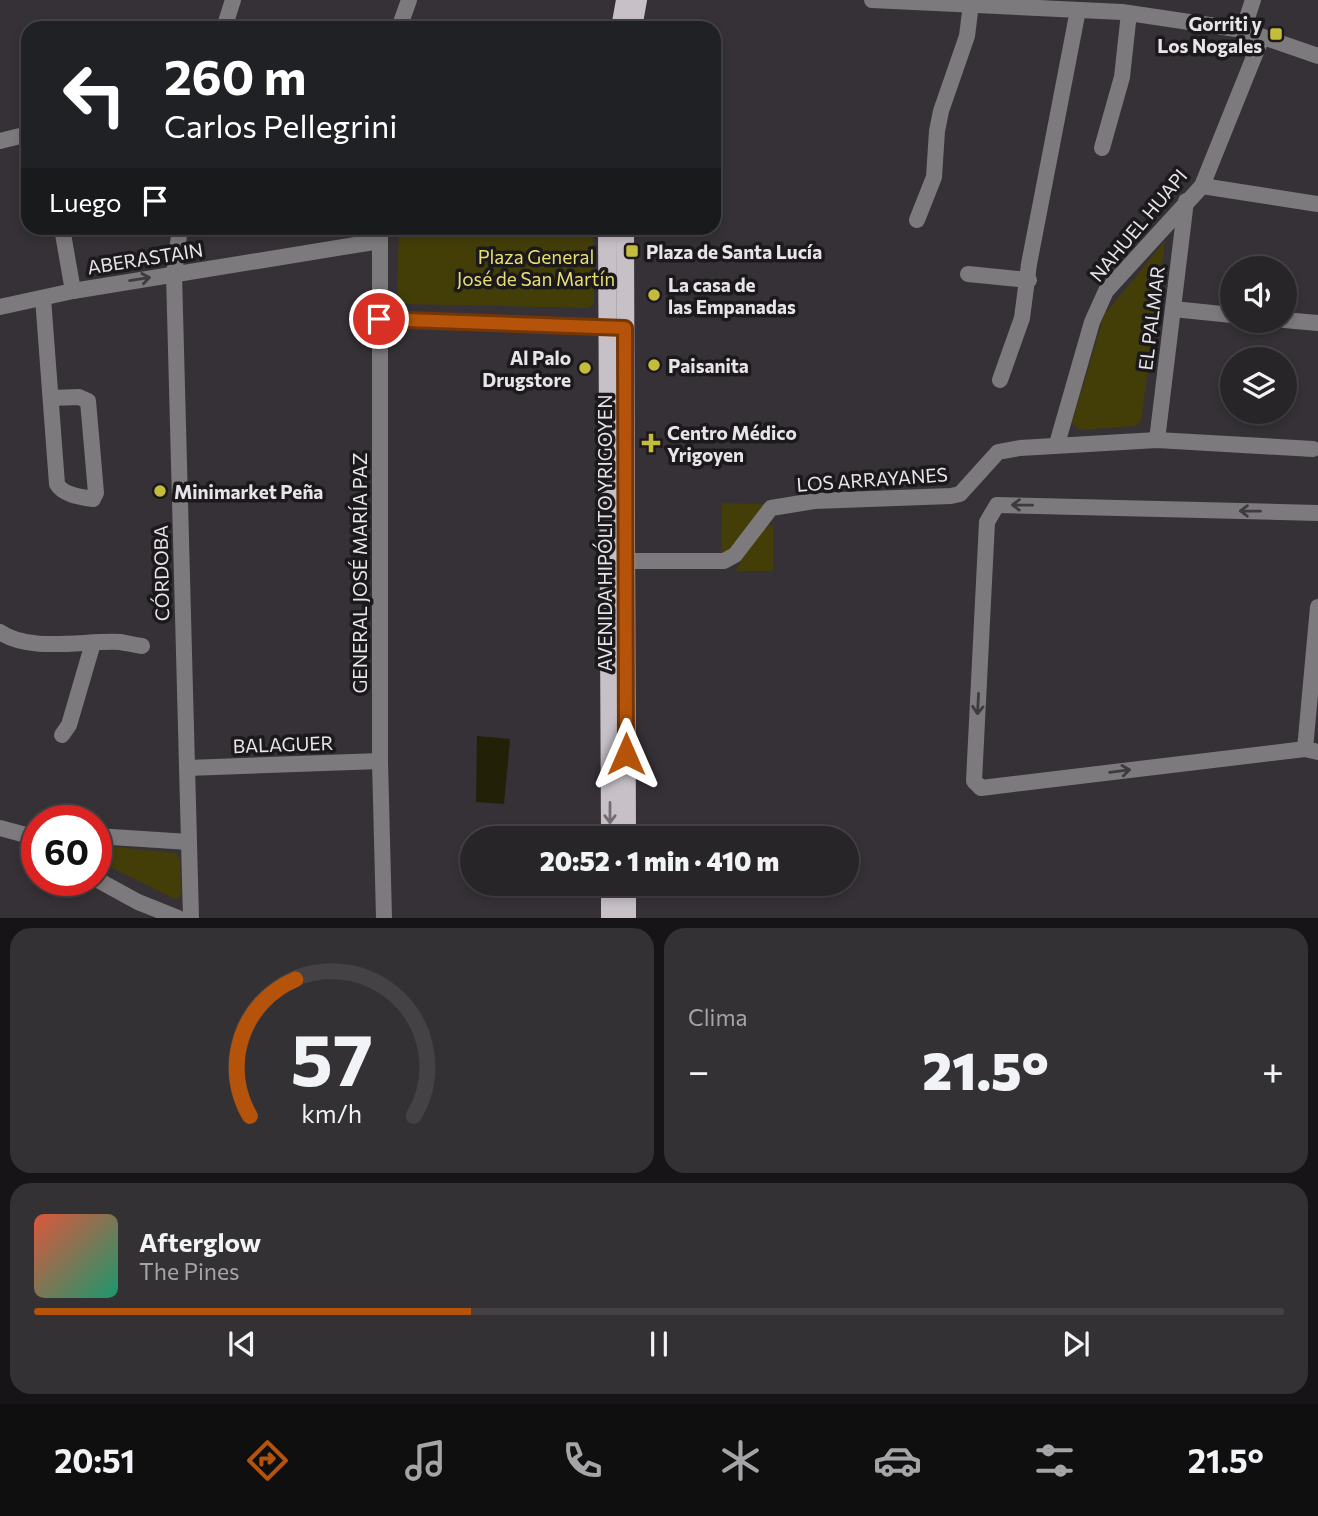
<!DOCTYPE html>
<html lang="es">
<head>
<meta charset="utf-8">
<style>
	body { margin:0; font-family:Commissioner,sans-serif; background:#343134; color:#f1f3f6; height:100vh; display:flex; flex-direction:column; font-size:26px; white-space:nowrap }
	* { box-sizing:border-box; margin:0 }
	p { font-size:23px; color:#a5a5a8 }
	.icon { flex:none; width:38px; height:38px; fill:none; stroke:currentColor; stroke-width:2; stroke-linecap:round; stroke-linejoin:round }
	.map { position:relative; height:918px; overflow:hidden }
	.panel { display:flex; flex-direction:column; gap:10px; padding:10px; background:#161416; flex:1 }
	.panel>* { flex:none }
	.banner { position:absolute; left:21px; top:21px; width:700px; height:214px; border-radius:21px; box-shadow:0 4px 10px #0003,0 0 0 2px #444245; background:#202124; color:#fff; overflow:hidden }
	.buttons { position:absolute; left:1220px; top:256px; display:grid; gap:14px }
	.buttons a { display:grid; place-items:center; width:77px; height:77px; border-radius:50%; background:#282528; box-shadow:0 4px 10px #0003,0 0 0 2px #444245; font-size:35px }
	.speed { position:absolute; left:21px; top:805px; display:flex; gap:14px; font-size:35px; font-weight:700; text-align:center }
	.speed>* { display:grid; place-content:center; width:91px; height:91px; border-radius:50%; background:#282528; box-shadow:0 4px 10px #0003,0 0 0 2px #444245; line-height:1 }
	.speed .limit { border:10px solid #d22; background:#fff; color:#111 }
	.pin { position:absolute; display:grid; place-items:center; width:60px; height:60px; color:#fff; margin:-30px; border:4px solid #fff; border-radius:50%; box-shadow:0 2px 7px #0007 }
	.me { position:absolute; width:77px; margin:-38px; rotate:0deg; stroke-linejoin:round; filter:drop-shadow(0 0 5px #0008) }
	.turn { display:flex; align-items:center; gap:24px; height:147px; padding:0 28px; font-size:32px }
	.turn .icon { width:91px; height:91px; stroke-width:2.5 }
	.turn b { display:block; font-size:49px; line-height:60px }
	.then { display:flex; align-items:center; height:66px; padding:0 28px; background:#0003; gap:14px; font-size:26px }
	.big { font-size:52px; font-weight:800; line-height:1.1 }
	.panel .tile { flex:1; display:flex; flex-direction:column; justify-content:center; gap:10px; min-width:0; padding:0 24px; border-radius:21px; background:#343134 }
	.panel .dial { align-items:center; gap:0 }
	.dial svg { height:182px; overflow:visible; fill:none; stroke:#444245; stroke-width:7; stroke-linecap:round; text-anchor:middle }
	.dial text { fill:#f1f3f6; stroke:none }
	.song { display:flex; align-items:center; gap:21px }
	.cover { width:84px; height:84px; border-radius:10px; background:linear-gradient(135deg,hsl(10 70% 55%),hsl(160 70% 35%)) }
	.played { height:7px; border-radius:4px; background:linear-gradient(90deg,#b45309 35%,#444245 35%) }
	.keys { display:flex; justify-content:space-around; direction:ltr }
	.heat { display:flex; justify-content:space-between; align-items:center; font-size:38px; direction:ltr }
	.panel .tiles { flex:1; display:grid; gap:10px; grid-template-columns:1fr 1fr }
	.tile:last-child { grid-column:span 2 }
	.trip { position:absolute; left:460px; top:826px; width:399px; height:70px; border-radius:35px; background:#282528; box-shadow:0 4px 10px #0003,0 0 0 2px #444245; font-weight:800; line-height:70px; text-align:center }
	.tabs { display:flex; height:112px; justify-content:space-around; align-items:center; background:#100f10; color:#a5a5a8 }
	.tabs .icon { width:49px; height:49px }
	.tabs .selected { color:#b45309 }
	.tabs b { font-size:32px; color:#f1f3f6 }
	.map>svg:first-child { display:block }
</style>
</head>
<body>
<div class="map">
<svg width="1318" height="918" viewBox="0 0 1318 918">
	<rect width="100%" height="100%" fill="#353136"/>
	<g fill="#433e08">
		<path d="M 399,228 L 593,228 L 594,303 L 589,308 L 403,304 L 397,298 Z"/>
		<path d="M 1165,241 L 1141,421 L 1135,426 L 1080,430 L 1072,423 L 1104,315 Z"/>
		<path d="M 722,503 L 764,504 L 734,550 L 721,554 Z"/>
		<path d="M 773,524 L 773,571 L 736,571 C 742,555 757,531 773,524 Z"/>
		<path d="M 96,845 L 175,853 L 180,858 L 181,896 L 175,899 L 96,860 Z"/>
	</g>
	<path fill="#222007" d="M 477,736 L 510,739 L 504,804 L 476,802 Z"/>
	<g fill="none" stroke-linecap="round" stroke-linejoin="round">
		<g stroke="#7d7a7d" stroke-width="16">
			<path d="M 872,0 L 1122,12 L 1243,30 L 1318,56"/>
			<path d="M 224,28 L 233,0"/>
			<path d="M 399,28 L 409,0"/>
			<path d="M 1243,30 L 1253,0"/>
			<path d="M 0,141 L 28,134"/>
			<path d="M 1102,148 L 1122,77 L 1129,13"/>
			<path d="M 1202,186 L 1318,204"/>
			<path d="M 917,220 L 934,177 L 937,131 L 941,111 L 967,36 L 971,4"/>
			<path d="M 62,228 L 73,291"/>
			<path d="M 180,228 L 174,274 L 191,918"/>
			<path d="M 380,228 L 380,761 L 384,918"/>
			<path d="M 968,274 L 1029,280"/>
			<path d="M 43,298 L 57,484 C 63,495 81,497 93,499 L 96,493 L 88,401 L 79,397 L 51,398"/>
			<path d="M 0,307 L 73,291 L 380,241"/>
			<path d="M 1173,309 L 1232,315"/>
			<path d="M 379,319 L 618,328"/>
			<path d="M 1284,320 L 1318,323"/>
			<path d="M 1000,380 L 1022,318 L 1029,264 L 1078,10"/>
			<path d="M 1157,440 L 1186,201"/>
			<path d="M 1057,444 L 1092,322 L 1106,291 L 1202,186 L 1262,37"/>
			<path d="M 1318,513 L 997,505 L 987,522 L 974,781 L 981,788 L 1305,749 L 1318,752"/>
			<path d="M 615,561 L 724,561 L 735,555 L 771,508 L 814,501 L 951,496 L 960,494 L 998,452 L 1020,448 L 1157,440 L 1313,449"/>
			<path d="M 0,632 C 30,653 85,640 120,642 C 127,643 134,645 142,646"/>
			<path d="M 62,735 L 69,725 L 93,643"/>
			<path d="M 1305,749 L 1318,607"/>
			<path d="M 187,768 L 380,761"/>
			<path d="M 0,828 L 37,838"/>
			<path d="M 96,836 L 189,842"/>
			<path d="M 96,879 L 138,902 L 178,918"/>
		</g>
		<g stroke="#c7c1c7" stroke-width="18">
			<path d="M 620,28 L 625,0"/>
			<path d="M 633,28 L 638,0"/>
			<path d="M 607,228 L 610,838"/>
			<path d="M 625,228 L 627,838"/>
			<path d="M 610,884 L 610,918"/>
			<path d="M 627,884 L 627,918"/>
		</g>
	</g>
	<defs><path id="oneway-shaft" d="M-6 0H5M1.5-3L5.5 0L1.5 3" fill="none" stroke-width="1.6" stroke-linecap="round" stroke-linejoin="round" transform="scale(1.75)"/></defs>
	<g stroke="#3e3b3e">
		<use href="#oneway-shaft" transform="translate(140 279) rotate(-9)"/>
		<use href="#oneway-shaft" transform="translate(1022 505) rotate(-179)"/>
		<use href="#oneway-shaft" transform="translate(1250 511) rotate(-179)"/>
		<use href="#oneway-shaft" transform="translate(978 704) rotate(93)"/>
		<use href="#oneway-shaft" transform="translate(1120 771) rotate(-7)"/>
	</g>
	<use stroke="#726d72" href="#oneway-shaft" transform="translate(610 813) rotate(90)"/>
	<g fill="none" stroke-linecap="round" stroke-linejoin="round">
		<defs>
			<path id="route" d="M 379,319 L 625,328 L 626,754"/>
		</defs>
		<use href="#route" stroke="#753606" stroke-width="18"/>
		<use href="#route" stroke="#b45309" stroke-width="12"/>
	</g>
	<g fill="#c6bc3c" stroke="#1c191c" stroke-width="2.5">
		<rect x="1269" y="27" width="14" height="14" rx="3.5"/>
		<rect x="625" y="244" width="14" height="14" rx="3.5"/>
		<circle cx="654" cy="295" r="7"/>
		<circle cx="654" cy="365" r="7"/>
		<circle cx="585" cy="368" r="7"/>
		<path d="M647.5 432.5h7v7h7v7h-7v7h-7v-7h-7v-7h7z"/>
		<circle cx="160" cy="491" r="7"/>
	</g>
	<g text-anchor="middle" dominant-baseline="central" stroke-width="7" stroke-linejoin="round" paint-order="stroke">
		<g font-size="19" font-weight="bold" fill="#e8e5e8" stroke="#1c191c" text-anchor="start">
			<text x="1262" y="23" text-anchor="end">Gorriti y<tspan x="1262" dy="22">Los Nogales</tspan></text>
			<text x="646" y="251">Plaza de Santa Lucía</text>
			<text x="668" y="284">La casa de<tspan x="668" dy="22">las Empanadas</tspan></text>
			<text x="571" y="357" text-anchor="end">Al Palo<tspan x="571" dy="22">Drugstore</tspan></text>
			<text x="668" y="365">Paisanita</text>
			<text x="667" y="432">Centro Médico<tspan x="667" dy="22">Yrigoyen</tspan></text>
			<text x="174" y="491">Minimarket Peña</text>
		</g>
		<g font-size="19" fill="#e8e5e8" stroke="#1c191c">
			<text transform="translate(1138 225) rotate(-50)">NAHUEL HUAPI</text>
			<text transform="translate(145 258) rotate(-9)">ABERASTAIN</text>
			<text transform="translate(1151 318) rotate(-83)">EL PALMAR</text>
			<text transform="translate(872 479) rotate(-4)">LOS ARRAYANES</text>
			<text transform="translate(604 533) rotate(-90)">AVENIDA HIPÓLITO YRIGOYEN</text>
			<text transform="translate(161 573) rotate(-91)">CÓRDOBA</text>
			<text transform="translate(359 573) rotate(-90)">GENERAL JOSÉ MARÍA PAZ</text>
			<text transform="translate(283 744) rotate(-2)">BALAGUER</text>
		</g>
		<g font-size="19" fill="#e8df73" stroke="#1c191c">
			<text x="536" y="256">Plaza General<tspan x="536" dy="22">José de San Martín</tspan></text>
		</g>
	</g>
</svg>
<div class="buttons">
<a><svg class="icon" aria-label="sound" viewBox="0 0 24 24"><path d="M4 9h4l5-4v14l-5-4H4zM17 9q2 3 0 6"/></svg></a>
<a><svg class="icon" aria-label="layers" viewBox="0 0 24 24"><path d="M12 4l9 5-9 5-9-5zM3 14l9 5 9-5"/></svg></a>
</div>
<div class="speed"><div class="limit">60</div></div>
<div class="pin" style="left:379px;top:319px;background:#d93025"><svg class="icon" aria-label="arrive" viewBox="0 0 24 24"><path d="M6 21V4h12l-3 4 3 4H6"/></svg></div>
<svg class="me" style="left:626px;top:754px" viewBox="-20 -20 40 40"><path d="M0-17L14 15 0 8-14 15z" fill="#b45309" stroke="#fff" stroke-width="4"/></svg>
<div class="trip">20:52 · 1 min · 410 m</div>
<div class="banner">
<div class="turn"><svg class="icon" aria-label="left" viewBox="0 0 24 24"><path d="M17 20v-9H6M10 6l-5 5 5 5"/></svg><div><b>260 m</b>Carlos Pellegrini</div></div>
<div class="then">Luego<svg class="icon" aria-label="arrive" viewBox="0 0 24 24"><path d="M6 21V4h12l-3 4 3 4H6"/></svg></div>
</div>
</div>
<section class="panel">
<div class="tiles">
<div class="tile dial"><svg viewBox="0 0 100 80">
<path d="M14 69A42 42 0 1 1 86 69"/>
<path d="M14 69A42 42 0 0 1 34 9" stroke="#b45309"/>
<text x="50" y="56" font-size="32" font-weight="700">57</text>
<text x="50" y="72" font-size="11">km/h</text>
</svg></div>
<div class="tile"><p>Clima</p>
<div class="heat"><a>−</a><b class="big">21.5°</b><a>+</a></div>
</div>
<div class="tile">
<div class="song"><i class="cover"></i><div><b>Afterglow</b><p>The Pines</p></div></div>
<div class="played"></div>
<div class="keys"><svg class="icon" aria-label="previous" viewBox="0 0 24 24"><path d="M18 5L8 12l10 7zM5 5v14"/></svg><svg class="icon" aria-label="pause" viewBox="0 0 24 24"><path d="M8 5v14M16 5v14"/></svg><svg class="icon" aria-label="next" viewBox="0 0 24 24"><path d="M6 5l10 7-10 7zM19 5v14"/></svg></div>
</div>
</div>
</section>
<nav class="tabs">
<b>20:51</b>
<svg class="icon selected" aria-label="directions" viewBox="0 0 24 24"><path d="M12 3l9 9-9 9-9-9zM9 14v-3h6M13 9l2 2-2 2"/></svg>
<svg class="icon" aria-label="music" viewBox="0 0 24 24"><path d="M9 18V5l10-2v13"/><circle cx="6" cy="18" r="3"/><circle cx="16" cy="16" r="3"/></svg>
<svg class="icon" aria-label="phone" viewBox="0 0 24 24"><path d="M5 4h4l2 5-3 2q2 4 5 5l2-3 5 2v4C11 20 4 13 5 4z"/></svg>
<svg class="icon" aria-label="climate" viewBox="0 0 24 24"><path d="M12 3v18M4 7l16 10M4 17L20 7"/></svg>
<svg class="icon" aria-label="car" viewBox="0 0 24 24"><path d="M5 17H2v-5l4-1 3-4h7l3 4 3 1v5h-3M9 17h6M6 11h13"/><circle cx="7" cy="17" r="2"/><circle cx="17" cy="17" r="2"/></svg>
<svg class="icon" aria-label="filters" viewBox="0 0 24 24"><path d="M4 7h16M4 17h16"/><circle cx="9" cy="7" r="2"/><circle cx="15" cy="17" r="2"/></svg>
<b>21.5°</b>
</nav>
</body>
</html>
